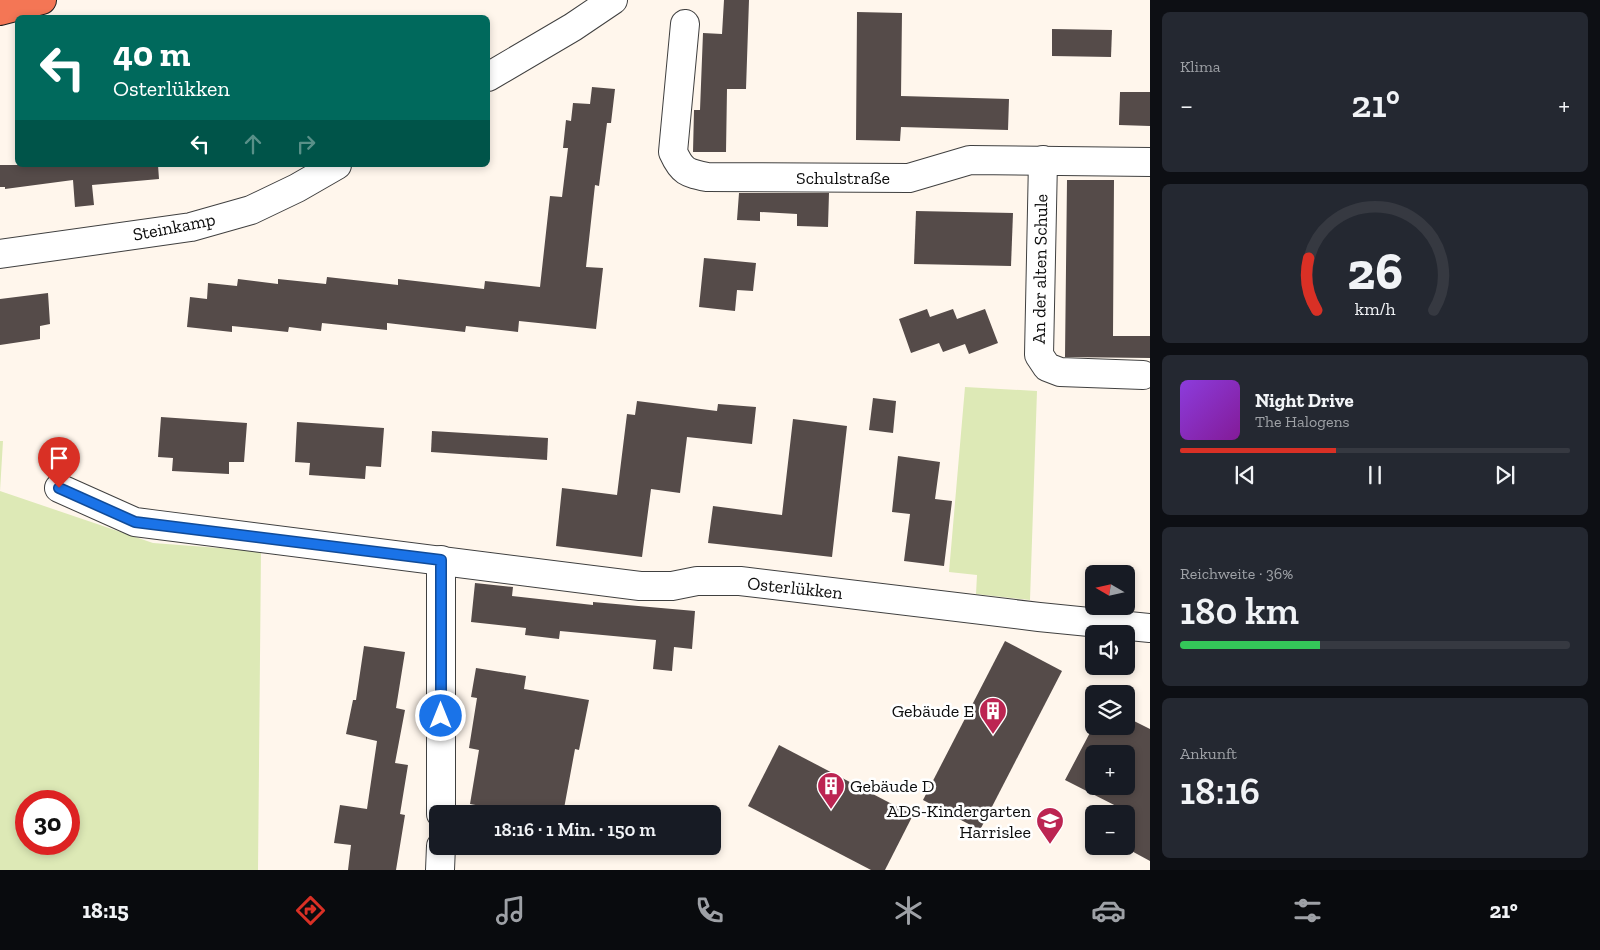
<!DOCTYPE html>
<html lang="de">
<head>
<meta charset="utf-8">
<style>
	body { margin:0; font-family:"Zilla Slab",serif; background:#242831; color:#f1f3f6; height:100vh; display:flex; flex-direction:column; font-size:19px; white-space:nowrap }
	* { box-sizing:border-box; margin:0 }
	p { font-size:16px; color:#9ea1a6 }
	.icon { flex:none; width:28px; height:28px; fill:none; stroke:currentColor; stroke-width:2; stroke-linecap:round; stroke-linejoin:round }
	.map { position:relative; flex:1; overflow:hidden }
	.side { display:flex; flex-direction:column; gap:12px; padding:12px; background:#0d0f14; width:450px }
	.side>* { flex:none }
	.banner { position:absolute; left:15px; top:15px; width:475px; height:152px; border-radius:8px; box-shadow:0 2px 8px #0003; background:#00695c; color:#fff; overflow:hidden }
	.needle { width:32px; rotate:279deg }
	.controls { position:absolute; left:1085px; top:565px; display:grid; gap:10px }
	.controls a { display:grid; place-items:center; width:50px; height:50px; border-radius:8px; background:#171b24; box-shadow:0 2px 8px #0003; font-size:25px }
	.speed { position:absolute; left:15px; top:790px; display:flex; gap:10px; font-size:25px; font-weight:700; text-align:center }
	.speed>* { display:grid; place-content:center; width:65px; height:65px; border-radius:50%; background:#171b24; box-shadow:0 2px 8px #0003; line-height:1 }
	.speed .limit { border:8px solid #d22; background:#fff; color:#111 }
	.pin { position:absolute; display:grid; place-items:center; width:42px; height:42px; color:#fff; margin:-51px -21px; border-radius:50% 50% 50% 0; rotate:-45deg; box-shadow:0 0 5px #0007 }
	.pin .icon { rotate:45deg }
	.me { position:absolute; width:55px; margin:-28px; rotate:0deg; stroke-linejoin:round; filter:drop-shadow(0 0 4px #0008) }
	.turn { display:flex; align-items:center; gap:18px; height:105px; padding:0 15px; font-size:22px }
	.turn .icon { width:65px; height:65px; stroke-width:2.5 }
	.turn b { display:block; font-size:35px; line-height:42px }
	.lanes { display:flex; align-items:center; height:48px; padding:0 15px; background:#0003; justify-content:center; gap:25px; direction:ltr }
	.lanes .off { opacity:.35 }
	.big { font-size:38px; font-weight:600; line-height:1.1 }
	.side .card { flex:1; display:flex; flex-direction:column; justify-content:center; gap:8px; min-width:0; padding:0 18px; border-radius:8px; background:#242831 }
	.side .dial { align-items:center; gap:0 }
	.dial svg { height:130px; overflow:visible; fill:none; stroke:#363941; stroke-width:7; stroke-linecap:round; text-anchor:middle }
	.dial text { fill:#f1f3f6; stroke:none }
	.song { display:flex; align-items:center; gap:15px }
	.cover { width:60px; height:60px; border-radius:8px; background:linear-gradient(135deg,hsl(270 70% 55%),hsl(290 70% 35%)) }
	.played { height:5px; border-radius:2px; background:linear-gradient(90deg,#d93025 40%,#363941 40%) }
	.keys { display:flex; justify-content:space-around; direction:ltr }
	.heat { display:flex; justify-content:space-between; align-items:center; font-size:28px; direction:ltr }
	.charge { height:8px; border-radius:4px; background:linear-gradient(90deg,#34c759 36%,#363941 0) }
	.trip { position:absolute; left:429px; top:805px; width:292px; height:50px; border-radius:8px; background:#171b24; box-shadow:0 2px 8px #0003; font-weight:600; line-height:50px; text-align:center }
	.menu { display:flex; height:80px; justify-content:space-around; align-items:center; background:#090b0e; color:#9ea1a6 }
	.menu .icon { width:35px; height:35px }
	.menu .current { color:#d93025 }
	.menu b { font-size:22px; color:#f1f3f6 }
	main { display:flex; flex:1; min-height:0 }
	.map>svg:first-child { display:block }
</style>
</head>
<body>
<main>
<div class="map">
<svg width="1150" height="870" viewBox="0 0 1150 870">
	<rect width="100%" height="100%" fill="#fff6ec"/>
	<g fill="#dde9b6" fill-rule="evenodd">
		<path d="M 965,387 L 1037,391 L 1030,600 L 976,594 L 977,575 L 949,572 Z"/>
		<path d="M 0,441 L 3,441 L 0,491 L 153,543 L 261,551 L 258,870 L 0,870 ZM 26,801 L 69,801 L 69,844 L 26,844 Z"/>
	</g>
	<g fill="#554b49" fill-rule="evenodd">
		<path d="M 724,0 L 749,0 L 746,89 L 727,89 L 726,152 L 693,152 L 694,110 L 700,110 L 703,33 L 722,34 Z"/>
		<path d="M 857,12 L 902,13 L 901,96 L 1009,99 L 1008,130 L 901,127 L 900,141 L 856,140 Z"/>
		<path d="M 1052,29 L 1112,30 L 1111,57 L 1052,56 Z"/>
		<path d="M 592,87 L 615,89 L 611,123 L 607,123 L 599,186 L 595,185 L 586,267 L 603,268 L 596,329 L 519,321 L 518,332 L 466,326 L 465,332 L 387,323 L 387,330 L 322,323 L 321,331 L 289,327 L 288,332 L 232,326 L 232,332 L 187,327 L 190,297 L 207,299 L 208,283 L 237,286 L 238,279 L 278,284 L 278,279 L 326,284 L 327,277 L 398,285 L 398,279 L 484,289 L 485,281 L 540,287 L 550,196 L 562,197 L 568,148 L 563,148 L 566,120 L 571,121 L 573,103 L 590,104 Z"/>
		<path d="M 1120,92 L 1150,92 L 1150,126 L 1119,125 Z"/>
		<path d="M 0,165 L 158,165 L 159,179 L 92,185 L 94,205 L 75,207 L 73,180 L 5,189 L 5,187 L 0,187 Z"/>
		<path d="M 1067,180 L 1114,180 L 1113,336 L 1150,336 L 1150,358 L 1065,357 Z"/>
		<path d="M 739,193 L 829,193 L 828,227 L 797,226 L 797,214 L 760,212 L 760,221 L 737,220 Z"/>
		<path d="M 916,211 L 1013,213 L 1011,266 L 914,264 Z"/>
		<path d="M 704,258 L 756,263 L 753,291 L 737,290 L 735,311 L 699,307 Z"/>
		<path d="M 48,293 L 50,324 L 40,326 L 40,339 L 0,345 L 0,299 Z"/>
		<path d="M 927,309 L 930,317 L 953,309 L 957,319 L 985,309 L 998,343 L 969,354 L 965,344 L 943,352 L 939,343 L 911,353 L 899,319 Z"/>
		<path d="M 873,398 L 896,401 L 893,433 L 869,430 Z"/>
		<path d="M 637,401 L 717,411 L 718,404 L 756,407 L 752,444 L 687,437 L 680,493 L 651,489 L 642,557 L 556,546 L 562,488 L 617,495 L 627,414 L 635,415 Z"/>
		<path d="M 161,417 L 247,423 L 244,462 L 229,462 L 229,474 L 172,471 L 173,458 L 158,457 Z"/>
		<path d="M 793,419 L 847,426 L 832,557 L 708,543 L 713,506 L 782,515 Z"/>
		<path d="M 297,422 L 384,428 L 381,467 L 366,466 L 365,479 L 309,475 L 310,463 L 295,462 Z"/>
		<path d="M 432,431 L 548,438 L 547,460 L 431,452 Z"/>
		<path d="M 898,456 L 940,462 L 935,499 L 952,501 L 944,566 L 904,561 L 910,514 L 892,512 Z"/>
		<path d="M 475,583 L 513,587 L 512,596 L 593,605 L 593,602 L 695,611 L 692,649 L 674,647 L 672,671 L 653,669 L 656,640 L 560,631 L 559,639 L 525,635 L 526,628 L 471,622 Z"/>
		<path d="M 1005,641 L 1062,671 L 980,830 L 923,800 Z"/>
		<path d="M 364,646 L 405,652 L 396,708 L 405,710 L 395,763 L 408,765 L 400,814 L 405,815 L 396,870 L 348,870 L 351,845 L 334,843 L 340,805 L 367,809 L 377,741 L 346,734 L 353,700 L 356,700 Z"/>
		<path d="M 476,668 L 526,676 L 524,689 L 589,700 L 579,750 L 575,749 L 563,814 L 525,814 L 470,804 L 479,750 L 469,748 L 477,698 L 471,697 Z"/>
		<path d="M 1126,717 L 1150,729 L 1150,861 L 1126,848 L 1126,811 L 1065,780 L 1094,725 L 1126,726 ZM 1094,754 L 1126,754 L 1126,786 L 1094,786 Z"/>
		<path d="M 779,745 L 913,815 L 885,870 L 871,870 L 748,806 Z"/>
	</g>
	<g fill="none" stroke-linecap="round" stroke-linejoin="round">
		<defs>
			<g id="minor">
				<path d="M 685,24 L 673,152 C 682,172 687,173 707,177 L 909,178 L 970,160 L 1150,162"/>
				<path d="M 488,77 L 573,27 L 613,0"/>
				<path d="M 1043,160 L 1039,355 L 1047,367 L 1060,372 L 1143,375"/>
				<path d="M 0,254 L 191,227 L 251,210 L 297,188 L 337,165"/>
				<path d="M 59,488 L 135,522 L 640,586 L 672,586 L 697,581 L 740,581 L 1039,617 L 1150,628"/>
				<path d="M 441,814 L 441,560"/>
				<path d="M 440,870 L 441,846"/>
			</g>
			<path id="highway" d="M 0,11 L 42,0"/>
		</defs>
		<use href="#minor" stroke="#404040" stroke-width="30"/>
		<use href="#highway" stroke="#1e1e1e" stroke-width="30"/>
		<use href="#minor" stroke="#fff" stroke-width="28"/>
		<use href="#highway" stroke="#f47655" stroke-width="28"/>
	</g>
	<g fill="none" stroke-linecap="round" stroke-linejoin="round">
		<defs>
			<path id="route" d="M 59,488 L 135,522 L 441,560 L 441,716"/>
		</defs>
		<use href="#route" stroke="#114b97" stroke-width="12"/>
		<use href="#route" stroke="#1a73e8" stroke-width="9"/>
	</g>
	<defs>
		<symbol id="building-pin" viewBox="-11 -11 22 30"><path d="M0 17L-7.5 6A9.5 9.5 0 1 1 7.5 6Z" fill="#bc2552" stroke="#fff"/><path d="M-4-6H4V6H1V3H-1V6H-4ZM-2.5-4.3h1.7v1.8h-1.7ZM.8-4.3h1.7v1.8H.8ZM-2.5-1h1.7V.8h-1.7ZM.8-1h1.7V.8H.8Z" fill="#fff"/></symbol>
		<symbol id="school-pin" viewBox="-11 -11 22 30"><path d="M0 17L-7.5 6A9.5 9.5 0 1 1 7.5 6Z" fill="#bc2552" stroke="#fff"/><path d="M0-5L7-2L0 1L-7-2ZM-4 1L0 2.5L4 1V4Q0 6-4 4Z" fill="#fff"/></symbol>
	</defs>
	<g fill-rule="evenodd">
		<use href="#building-pin" x="977" y="695" width="32" height="43"/>
		<use href="#building-pin" x="815" y="770" width="32" height="43"/>
		<use href="#school-pin" x="1034" y="805" width="32" height="43"/>
	</g>
	<g text-anchor="middle" dominant-baseline="central" stroke-width="5" stroke-linejoin="round" paint-order="stroke">
		<g font-size="18" fill="#0d0d0d" stroke="#fff">
			<text x="843" y="178">Schulstraße</text>
			<text transform="translate(174 227) rotate(-11)">Steinkamp</text>
			<text transform="translate(1040 269) rotate(-89)">An der alten Schule</text>
			<text transform="translate(795 588) rotate(6)">Osterlükken</text>
		</g>
		<g font-size="18" fill="#0d0d0d" stroke="#fff" text-anchor="end">
			<text x="974" y="711">Gebäude E</text>
			<text x="850" y="786" text-anchor="start">Gebäude D</text>
			<text x="1031" y="811">ADS-Kindergarten<tspan x="1031" dy="21">Harrislee</tspan></text>
		</g>
	</g>
</svg>
<div class="controls">
<a><svg class="needle" viewBox="-14 -14 28 28"><path d="M0-13l5 13h-10z" fill="#e53935"/><path d="M0 13l5-13h-10z" fill="#9ea1a6"/></svg></a>
<a><svg class="icon" aria-label="sound" viewBox="0 0 24 24"><path d="M4 9h4l5-4v14l-5-4H4zM17 9q2 3 0 6"/></svg></a>
<a><svg class="icon" aria-label="layers" viewBox="0 0 24 24"><path d="M12 4l9 5-9 5-9-5zM3 14l9 5 9-5"/></svg></a>
<a>+</a>
<a>−</a>
</div>
<div class="speed"><div class="limit">30</div></div>
<div class="pin" style="left:59px;top:488px;background:#d93025"><svg class="icon" aria-label="arrive" viewBox="0 0 24 24"><path d="M6 21V4h12l-3 4 3 4H6"/></svg></div>
<svg class="me" style="left:441px;top:716px" viewBox="-20 -20 40 40"><circle r="17" fill="#1a73e8" stroke="#fff" stroke-width="3"/><path d="M0-11L8 9 0 5-8 9z" fill="#fff"/></svg>
<div class="trip">18:16 · 1 Min. · 150 m</div>
<div class="banner">
<div class="turn"><svg class="icon" aria-label="left" viewBox="0 0 24 24"><path d="M17 20v-9H6M10 6l-5 5 5 5"/></svg><div><b>40 m</b>Osterlükken</div></div>
<div class="lanes"><svg class="icon" aria-label="left" viewBox="0 0 24 24"><path d="M17 20v-9H6M10 6l-5 5 5 5"/></svg><svg class="icon off" aria-label="ahead" viewBox="0 0 24 24"><path d="M12 20V5M6 11l6-6 6 6"/></svg><svg class="icon off" aria-label="right" viewBox="0 0 24 24"><path d="M7 20v-9h11M14 6l5 5-5 5"/></svg></div>
</div>
</div>
<section class="side">
<div class="card"><p>Klima</p>
<div class="heat"><a>−</a><b class="big">21°</b><a>+</a></div>
</div>
<div class="card dial"><svg viewBox="0 0 100 80">
<path d="M14 69A42 42 0 1 1 86 69"/>
<path d="M14 69A42 42 0 0 1 9 37" stroke="#d93025"/>
<text x="50" y="56" font-size="32" font-weight="700">26</text>
<text x="50" y="72" font-size="11">km/h</text>
</svg></div>
<div class="card">
<div class="song"><i class="cover"></i><div><b>Night Drive</b><p>The Halogens</p></div></div>
<div class="played"></div>
<div class="keys"><svg class="icon" aria-label="previous" viewBox="0 0 24 24"><path d="M18 5L8 12l10 7zM5 5v14"/></svg><svg class="icon" aria-label="pause" viewBox="0 0 24 24"><path d="M8 5v14M16 5v14"/></svg><svg class="icon" aria-label="next" viewBox="0 0 24 24"><path d="M6 5l10 7-10 7zM19 5v14"/></svg></div>
</div>
<div class="card"><p>Reichweite · 36%</p><b class="big">180 km</b><div class="charge"></div></div>
<div class="card"><p>Ankunft</p><b class="big">18:16</b></div>
</section>
</main>
<nav class="menu">
<b>18:15</b>
<svg class="icon current" aria-label="directions" viewBox="0 0 24 24"><path d="M12 3l9 9-9 9-9-9zM9 14v-3h6M13 9l2 2-2 2"/></svg>
<svg class="icon" aria-label="music" viewBox="0 0 24 24"><path d="M9 18V5l10-2v13"/><circle cx="6" cy="18" r="3"/><circle cx="16" cy="16" r="3"/></svg>
<svg class="icon" aria-label="phone" viewBox="0 0 24 24"><path d="M5 4h4l2 5-3 2q2 4 5 5l2-3 5 2v4C11 20 4 13 5 4z"/></svg>
<svg class="icon" aria-label="climate" viewBox="0 0 24 24"><path d="M12 3v18M4 7l16 10M4 17L20 7"/></svg>
<svg class="icon" aria-label="car" viewBox="0 0 24 24"><path d="M5 17H2v-5l4-1 3-4h7l3 4 3 1v5h-3M9 17h6M6 11h13"/><circle cx="7" cy="17" r="2"/><circle cx="17" cy="17" r="2"/></svg>
<svg class="icon" aria-label="filters" viewBox="0 0 24 24"><path d="M4 7h16M4 17h16"/><circle cx="9" cy="7" r="2"/><circle cx="15" cy="17" r="2"/></svg>
<b>21°</b>
</nav>
</body>
</html>
